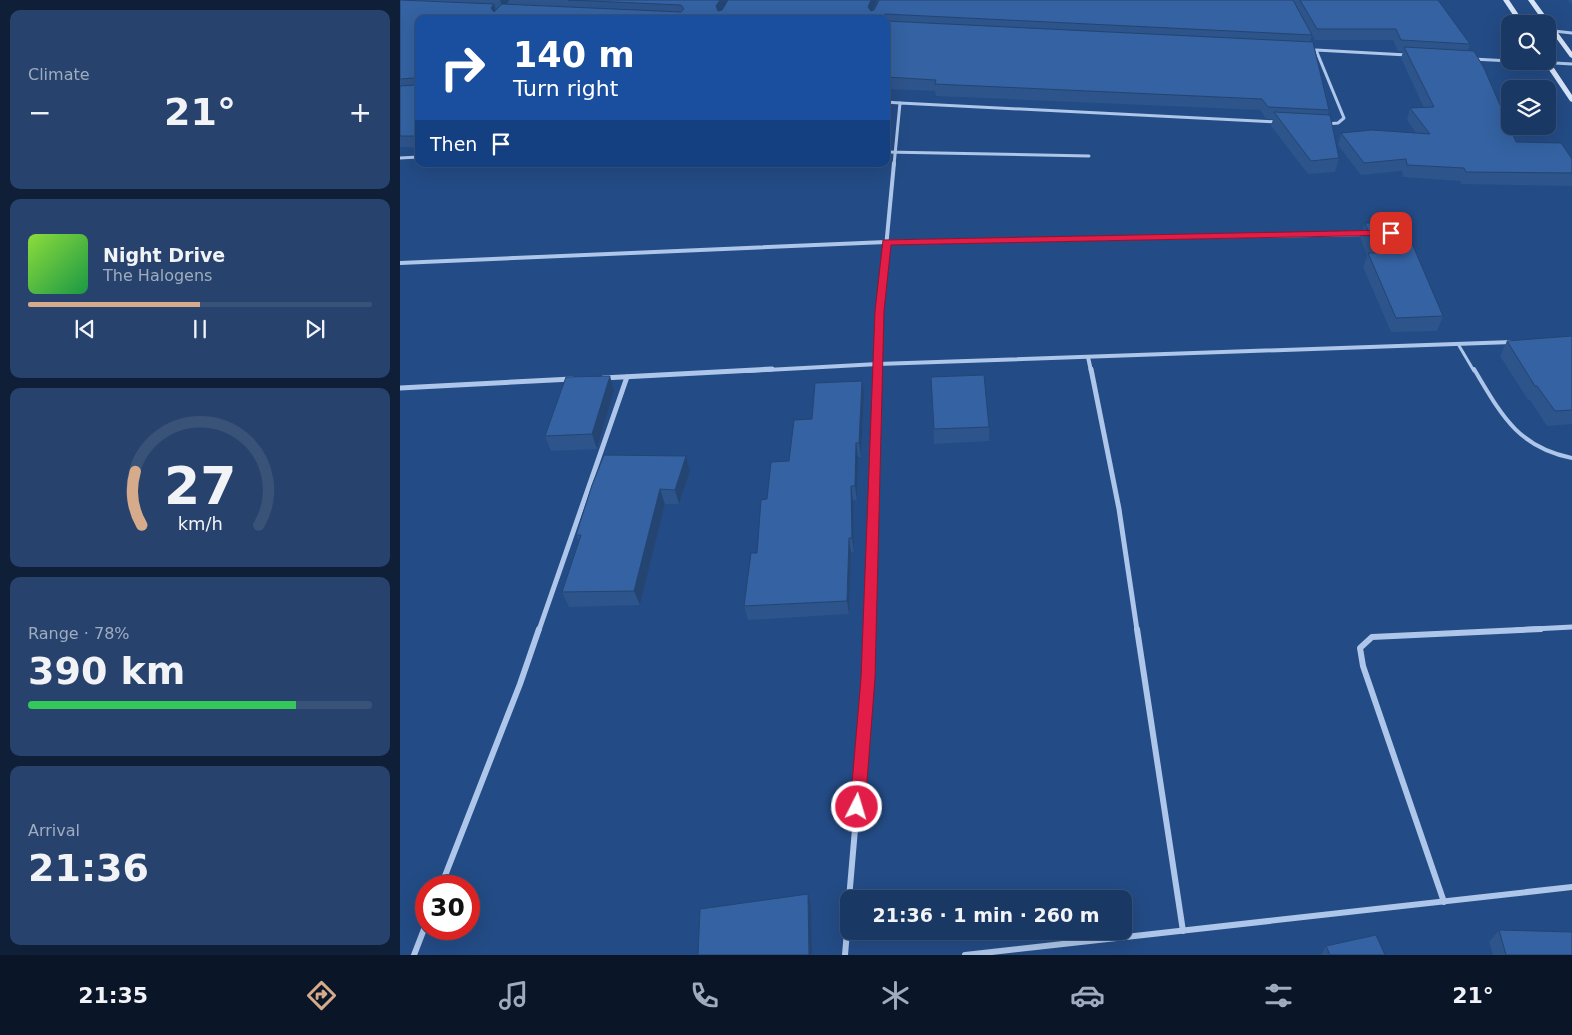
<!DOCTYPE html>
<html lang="en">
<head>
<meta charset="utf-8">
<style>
	body { margin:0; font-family:"DejaVu Sans",sans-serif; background:#27436d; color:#f1f3f6; height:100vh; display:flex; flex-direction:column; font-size:19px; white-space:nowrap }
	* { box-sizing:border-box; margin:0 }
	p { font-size:16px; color:#9facbf }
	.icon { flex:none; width:28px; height:28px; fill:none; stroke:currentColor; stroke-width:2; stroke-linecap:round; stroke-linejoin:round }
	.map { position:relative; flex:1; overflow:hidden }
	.details { display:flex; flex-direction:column; gap:10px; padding:10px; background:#0e1f37; width:400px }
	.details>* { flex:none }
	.hud { position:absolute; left:15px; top:15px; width:475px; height:152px; border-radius:10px; box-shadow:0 5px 20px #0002,0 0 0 1px #385278; background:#1a4fa0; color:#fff; overflow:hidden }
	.controls { position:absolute; left:1101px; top:15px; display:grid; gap:10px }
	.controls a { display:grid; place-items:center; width:55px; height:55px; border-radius:10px; background:#1a3864; box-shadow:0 5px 20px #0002,0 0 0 1px #385278; font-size:25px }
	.speed { position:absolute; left:15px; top:875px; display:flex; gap:10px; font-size:25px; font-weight:700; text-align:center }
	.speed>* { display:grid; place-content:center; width:65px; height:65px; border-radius:50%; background:#1a3864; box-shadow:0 5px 20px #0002,0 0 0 1px #385278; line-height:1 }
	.speed .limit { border:8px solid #d22; background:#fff; color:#111 }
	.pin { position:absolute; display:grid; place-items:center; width:42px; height:42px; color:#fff; margin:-21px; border-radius:10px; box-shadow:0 2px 8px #0006 }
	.me { position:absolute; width:55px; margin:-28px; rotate:5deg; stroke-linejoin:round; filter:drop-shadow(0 0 4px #0008) }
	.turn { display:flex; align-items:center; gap:18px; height:105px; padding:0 15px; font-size:22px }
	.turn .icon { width:65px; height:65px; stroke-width:2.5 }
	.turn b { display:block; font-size:35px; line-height:42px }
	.then { display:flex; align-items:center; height:48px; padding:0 15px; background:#0003; gap:10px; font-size:19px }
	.big { font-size:38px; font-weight:800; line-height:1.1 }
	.details .tile { flex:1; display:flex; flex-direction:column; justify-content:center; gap:8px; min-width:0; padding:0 18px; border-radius:10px; background:#27436d }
	.details .dial { align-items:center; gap:0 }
	.dial svg { height:130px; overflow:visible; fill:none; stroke:#385278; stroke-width:7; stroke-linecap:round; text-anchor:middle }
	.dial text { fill:#f1f3f6; stroke:none }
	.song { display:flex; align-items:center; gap:15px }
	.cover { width:60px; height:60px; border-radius:8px; background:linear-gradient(135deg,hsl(90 70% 55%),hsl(140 70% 35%)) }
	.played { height:5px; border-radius:2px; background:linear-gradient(90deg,#d6ab8b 50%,#385278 50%) }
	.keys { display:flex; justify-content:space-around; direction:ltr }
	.heat { display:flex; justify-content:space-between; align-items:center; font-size:28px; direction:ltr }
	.charge { height:8px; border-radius:4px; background:linear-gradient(90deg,#34c759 78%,#385278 0) }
	.trip { position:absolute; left:440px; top:890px; width:292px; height:50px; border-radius:10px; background:#1a3864; box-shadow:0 5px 20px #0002,0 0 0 1px #385278; font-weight:800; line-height:50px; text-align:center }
	.tab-bar { display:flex; height:80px; justify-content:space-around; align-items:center; background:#0a1628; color:#9facbf }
	.tab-bar .icon { width:35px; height:35px }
	.tab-bar .selected { color:#d6ab8b }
	.tab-bar b { font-size:22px; color:#f1f3f6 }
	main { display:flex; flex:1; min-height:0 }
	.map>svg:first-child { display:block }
</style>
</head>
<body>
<main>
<section class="details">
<div class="tile"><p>Climate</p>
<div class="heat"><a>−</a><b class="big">21°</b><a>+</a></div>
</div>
<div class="tile">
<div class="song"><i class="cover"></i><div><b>Night Drive</b><p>The Halogens</p></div></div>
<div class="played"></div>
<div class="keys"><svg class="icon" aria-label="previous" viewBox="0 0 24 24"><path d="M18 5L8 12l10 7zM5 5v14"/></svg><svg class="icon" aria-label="pause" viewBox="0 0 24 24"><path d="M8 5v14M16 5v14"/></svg><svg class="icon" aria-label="next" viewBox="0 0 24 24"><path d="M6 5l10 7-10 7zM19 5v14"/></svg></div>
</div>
<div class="tile dial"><svg viewBox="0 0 100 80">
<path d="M14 69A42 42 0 1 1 86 69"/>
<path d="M14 69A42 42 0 0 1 10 36" stroke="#d6ab8b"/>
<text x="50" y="56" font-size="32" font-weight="700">27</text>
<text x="50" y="72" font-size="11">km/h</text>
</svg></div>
<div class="tile"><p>Range · 78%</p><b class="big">390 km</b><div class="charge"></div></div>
<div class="tile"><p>Arrival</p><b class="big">21:36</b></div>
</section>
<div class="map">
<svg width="1172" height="955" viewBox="0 0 1172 955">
	<rect width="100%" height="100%" fill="#234b85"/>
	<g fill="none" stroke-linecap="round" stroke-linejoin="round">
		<path stroke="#adc6e9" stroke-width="3" d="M 1058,344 L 1074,371"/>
		<path stroke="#adc6e9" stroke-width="4" d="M 1074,369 C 1101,414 1117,447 1172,458"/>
		<g stroke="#adc6e9" stroke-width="3">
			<path d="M 1154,31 L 1172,33"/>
			<path d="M 1073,59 L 1110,61"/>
			<path d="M 1120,61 L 1172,64"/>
			<path d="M 486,102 L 500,103"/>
			<path d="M 927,124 L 938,123 L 944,118 L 916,50 L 1007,55"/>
			<path d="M 486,152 L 689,156"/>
			<path d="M 0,158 L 19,157"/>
			<path d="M 494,165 L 500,103 L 879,122"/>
		</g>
		<g stroke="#adc6e9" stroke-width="4">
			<path d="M 0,263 L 486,242 L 968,234"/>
			<path d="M 688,357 L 691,371"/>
			<path d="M 347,371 L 478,364 L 1112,342"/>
			<path d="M 478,371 L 480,311 L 494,163"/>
		</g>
		<g stroke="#adc6e9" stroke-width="5">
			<path d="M 691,369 L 719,509 L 737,630"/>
			<path d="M 203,378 L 372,369"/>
			<path d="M 0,388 L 172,379"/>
			<path d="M 139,630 L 227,377"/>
			<path d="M 470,630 L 478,369"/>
			<path d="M 1116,630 L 1172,627"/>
		</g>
		<g stroke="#adc6e9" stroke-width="6">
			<path d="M 737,629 L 783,931"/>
			<path d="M 41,886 L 120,684 L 139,629"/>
			<path d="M 449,899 L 468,678 L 470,629"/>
			<path d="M 1044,902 L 963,666 L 960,648 L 972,637 L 1141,629"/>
			<path d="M 14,955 L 26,924"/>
			<path d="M 445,955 L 449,907"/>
			<path d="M 565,955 L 1172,887"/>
		</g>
		<g fill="#d8e4f7" fill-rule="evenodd">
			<path d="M 1103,0 L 1109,0 L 1125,24 L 1119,24 Z"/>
			<path d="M 1128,0 L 1134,0 L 1172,52 L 1172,58 L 1170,57 L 1148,27 L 1148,24 L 1145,24 Z"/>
			<path d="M 1148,59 L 1172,95 L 1172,102 L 1170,101 L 1143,61 L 1148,61 Z"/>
		</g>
	</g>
	<g fill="#2d548b">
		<path d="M 0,0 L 477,0 L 472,11 L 474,10 L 479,0 L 1038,0 L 1070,44 L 1068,50 L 1116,142 L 1172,159 L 1172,186 L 1061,184 L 1060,181 L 1003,177 L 1002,171 L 961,175 L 938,145 L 941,133 L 1016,133 L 1007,120 L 1010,108 L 1024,108 L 1001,58 L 1003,52 L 998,51 L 993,40 L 915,40 L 912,35 L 910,42 L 929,110 L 928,115 L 939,158 L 935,172 L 908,174 L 871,126 L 873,119 L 866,119 L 860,110 L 536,96 L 535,91 L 486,89 L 486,19 L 19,19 L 19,148 L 0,147 Z"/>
		<path d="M 1168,0 L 1172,0 L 1172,5 Z"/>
		<path d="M 965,223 L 996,223 L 1043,316 L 1037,331 L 991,332 L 963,267 L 967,256 L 960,237 Z"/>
		<path d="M 1172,336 L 1172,424 L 1147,426 L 1130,400 L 1128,400 L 1100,356 L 1107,341 Z"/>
		<path d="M 531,377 L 589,427 L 589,441 L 534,444 Z"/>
		<path d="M 214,391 L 197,449 L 151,451 L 145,436 Z"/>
		<path d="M 464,395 L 461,457 L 458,457 L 457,500 L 453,500 L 454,552 L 451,552 L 449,614 L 348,620 L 344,606 L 357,553 L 367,499 L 389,461 L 412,419 Z"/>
		<path d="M 286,456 L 290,471 L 279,504 L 265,504 L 240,605 L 169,607 L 162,592 L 179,541 L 176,535 Z"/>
		<path d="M 1099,930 L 1172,955 L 1093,955 L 1089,942 Z"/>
		<path d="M 926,946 L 985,955 L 921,955 Z"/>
	</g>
	<g fill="#244571">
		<path d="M 100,0 L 109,0 L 109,1 L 103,8 Z"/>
		<path d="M 320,0 L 329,0 L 318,17 L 316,6 Z"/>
		<path d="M 471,0 L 477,0 L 469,18 L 468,7 Z"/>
		<path d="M 94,4 L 97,15 L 91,8 Z"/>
		<path d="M 210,376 L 214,391 L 197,449 L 192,434 Z"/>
		<path d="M 462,381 L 464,395 L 461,457 L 459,443 Z"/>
		<path d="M 456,443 L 458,457 L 457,500 L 455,486 Z"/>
		<path d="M 286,456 L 290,471 L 279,504 L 275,490 Z"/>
		<path d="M 451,486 L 453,500 L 454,552 L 452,538 Z"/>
		<path d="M 260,489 L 265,504 L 240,605 L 234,591 Z"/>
		<path d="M 449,538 L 451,552 L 449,614 L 447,601 Z"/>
		<path d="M 408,894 L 411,906 L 412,955 L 409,955 Z"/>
	</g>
	<g fill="#3462a2" stroke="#244571">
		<path d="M 0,0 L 94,4 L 91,8 L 94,12 L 102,4 L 281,12 L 284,9 L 281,5 L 168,0 L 320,0 L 316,6 L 318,11 L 322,10 L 328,0 L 471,0 L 468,7 L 471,11 L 474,10 L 479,0 L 893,0 L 912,35 L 485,14 L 482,17 L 483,19 L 19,19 L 19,136 L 0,136 L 0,86 L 15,85 L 18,82 L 14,78 L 0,79 Z"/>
		<path d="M 900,0 L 1038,0 L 1070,44 L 1001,40 L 996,29 L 917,29 Z"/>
		<path d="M 486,21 L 913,42 L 929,110 L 868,107 L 862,99 L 535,84 L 536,80 L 486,77 Z"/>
		<path d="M 1004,47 L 1074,51 L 1084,68 L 1116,142 L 1161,143 L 1172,159 L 1172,173 L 1066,172 L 1064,168 L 1007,165 L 1006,159 L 964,163 L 941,133 L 972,130 L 1030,134 L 1010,108 L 1034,107 Z"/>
		<path d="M 874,112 L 930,115 L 939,158 L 911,161 Z"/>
		<path d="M 1002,220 L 1043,316 L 996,318 L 968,253 L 976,253 L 965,223 L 996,223 Z"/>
		<path d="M 1172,336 L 1172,410 L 1155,411 L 1137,386 L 1135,386 L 1107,341 Z"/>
		<path d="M 584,375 L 589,427 L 534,429 L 531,377 Z"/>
		<path d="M 210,376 L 192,434 L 145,436 L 166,377 Z"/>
		<path d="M 462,381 L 459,443 L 456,443 L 455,486 L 451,486 L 452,538 L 449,538 L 447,601 L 344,606 L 351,553 L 357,553 L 361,500 L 367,499 L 371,462 L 389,461 L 394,420 L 412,419 L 415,383 Z"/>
		<path d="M 204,455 L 286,456 L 275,490 L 260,489 L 234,591 L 162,592 L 181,535 L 176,535 L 192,485 Z"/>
		<path d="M 408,894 L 409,955 L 298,955 L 300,909 Z"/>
		<path d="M 1099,930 L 1172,932 L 1172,955 L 1106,955 Z"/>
		<path d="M 976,935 L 985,955 L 930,955 L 926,946 Z"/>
	</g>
	<path fill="#e11d48" stroke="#92132f" d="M 991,230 L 995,231 L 995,235 L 491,245 L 484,311 L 475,678 L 465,807 L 462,812 L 457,814 L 452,812 L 450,807 L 461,678 L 475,311 L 483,240 Z"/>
</svg>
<div class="controls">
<a><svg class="icon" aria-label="search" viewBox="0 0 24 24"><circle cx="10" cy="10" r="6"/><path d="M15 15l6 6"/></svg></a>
<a><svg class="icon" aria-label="layers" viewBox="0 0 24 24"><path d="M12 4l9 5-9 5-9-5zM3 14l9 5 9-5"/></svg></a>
</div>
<div class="speed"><div class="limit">30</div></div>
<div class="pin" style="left:991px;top:233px;background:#d93025"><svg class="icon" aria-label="arrive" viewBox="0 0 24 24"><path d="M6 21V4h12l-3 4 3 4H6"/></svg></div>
<svg class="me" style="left:457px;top:807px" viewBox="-20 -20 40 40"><circle r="17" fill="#e11d48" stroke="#fff" stroke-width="3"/><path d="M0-11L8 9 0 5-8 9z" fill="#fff"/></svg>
<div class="trip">21:36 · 1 min · 260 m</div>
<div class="hud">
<div class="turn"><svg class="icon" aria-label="right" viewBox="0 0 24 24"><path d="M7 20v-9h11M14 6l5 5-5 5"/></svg><div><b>140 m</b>Turn right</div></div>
<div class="then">Then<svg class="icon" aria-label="arrive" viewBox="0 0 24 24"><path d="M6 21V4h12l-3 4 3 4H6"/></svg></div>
</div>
</div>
</main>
<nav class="tab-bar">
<b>21:35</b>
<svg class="icon selected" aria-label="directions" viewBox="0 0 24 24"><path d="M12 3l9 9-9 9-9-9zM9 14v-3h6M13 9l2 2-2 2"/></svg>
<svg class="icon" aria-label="music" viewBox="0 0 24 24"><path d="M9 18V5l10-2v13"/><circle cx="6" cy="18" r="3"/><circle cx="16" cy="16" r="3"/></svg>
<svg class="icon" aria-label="phone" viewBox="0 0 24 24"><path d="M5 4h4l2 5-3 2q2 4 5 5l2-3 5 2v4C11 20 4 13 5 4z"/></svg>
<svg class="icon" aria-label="climate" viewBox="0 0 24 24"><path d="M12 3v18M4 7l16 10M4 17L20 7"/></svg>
<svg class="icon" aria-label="car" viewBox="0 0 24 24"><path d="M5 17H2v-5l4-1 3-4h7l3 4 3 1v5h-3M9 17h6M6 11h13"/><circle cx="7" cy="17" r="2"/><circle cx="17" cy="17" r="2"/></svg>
<svg class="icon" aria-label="filters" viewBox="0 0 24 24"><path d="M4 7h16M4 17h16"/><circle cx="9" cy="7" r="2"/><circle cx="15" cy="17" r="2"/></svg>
<b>21°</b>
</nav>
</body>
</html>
